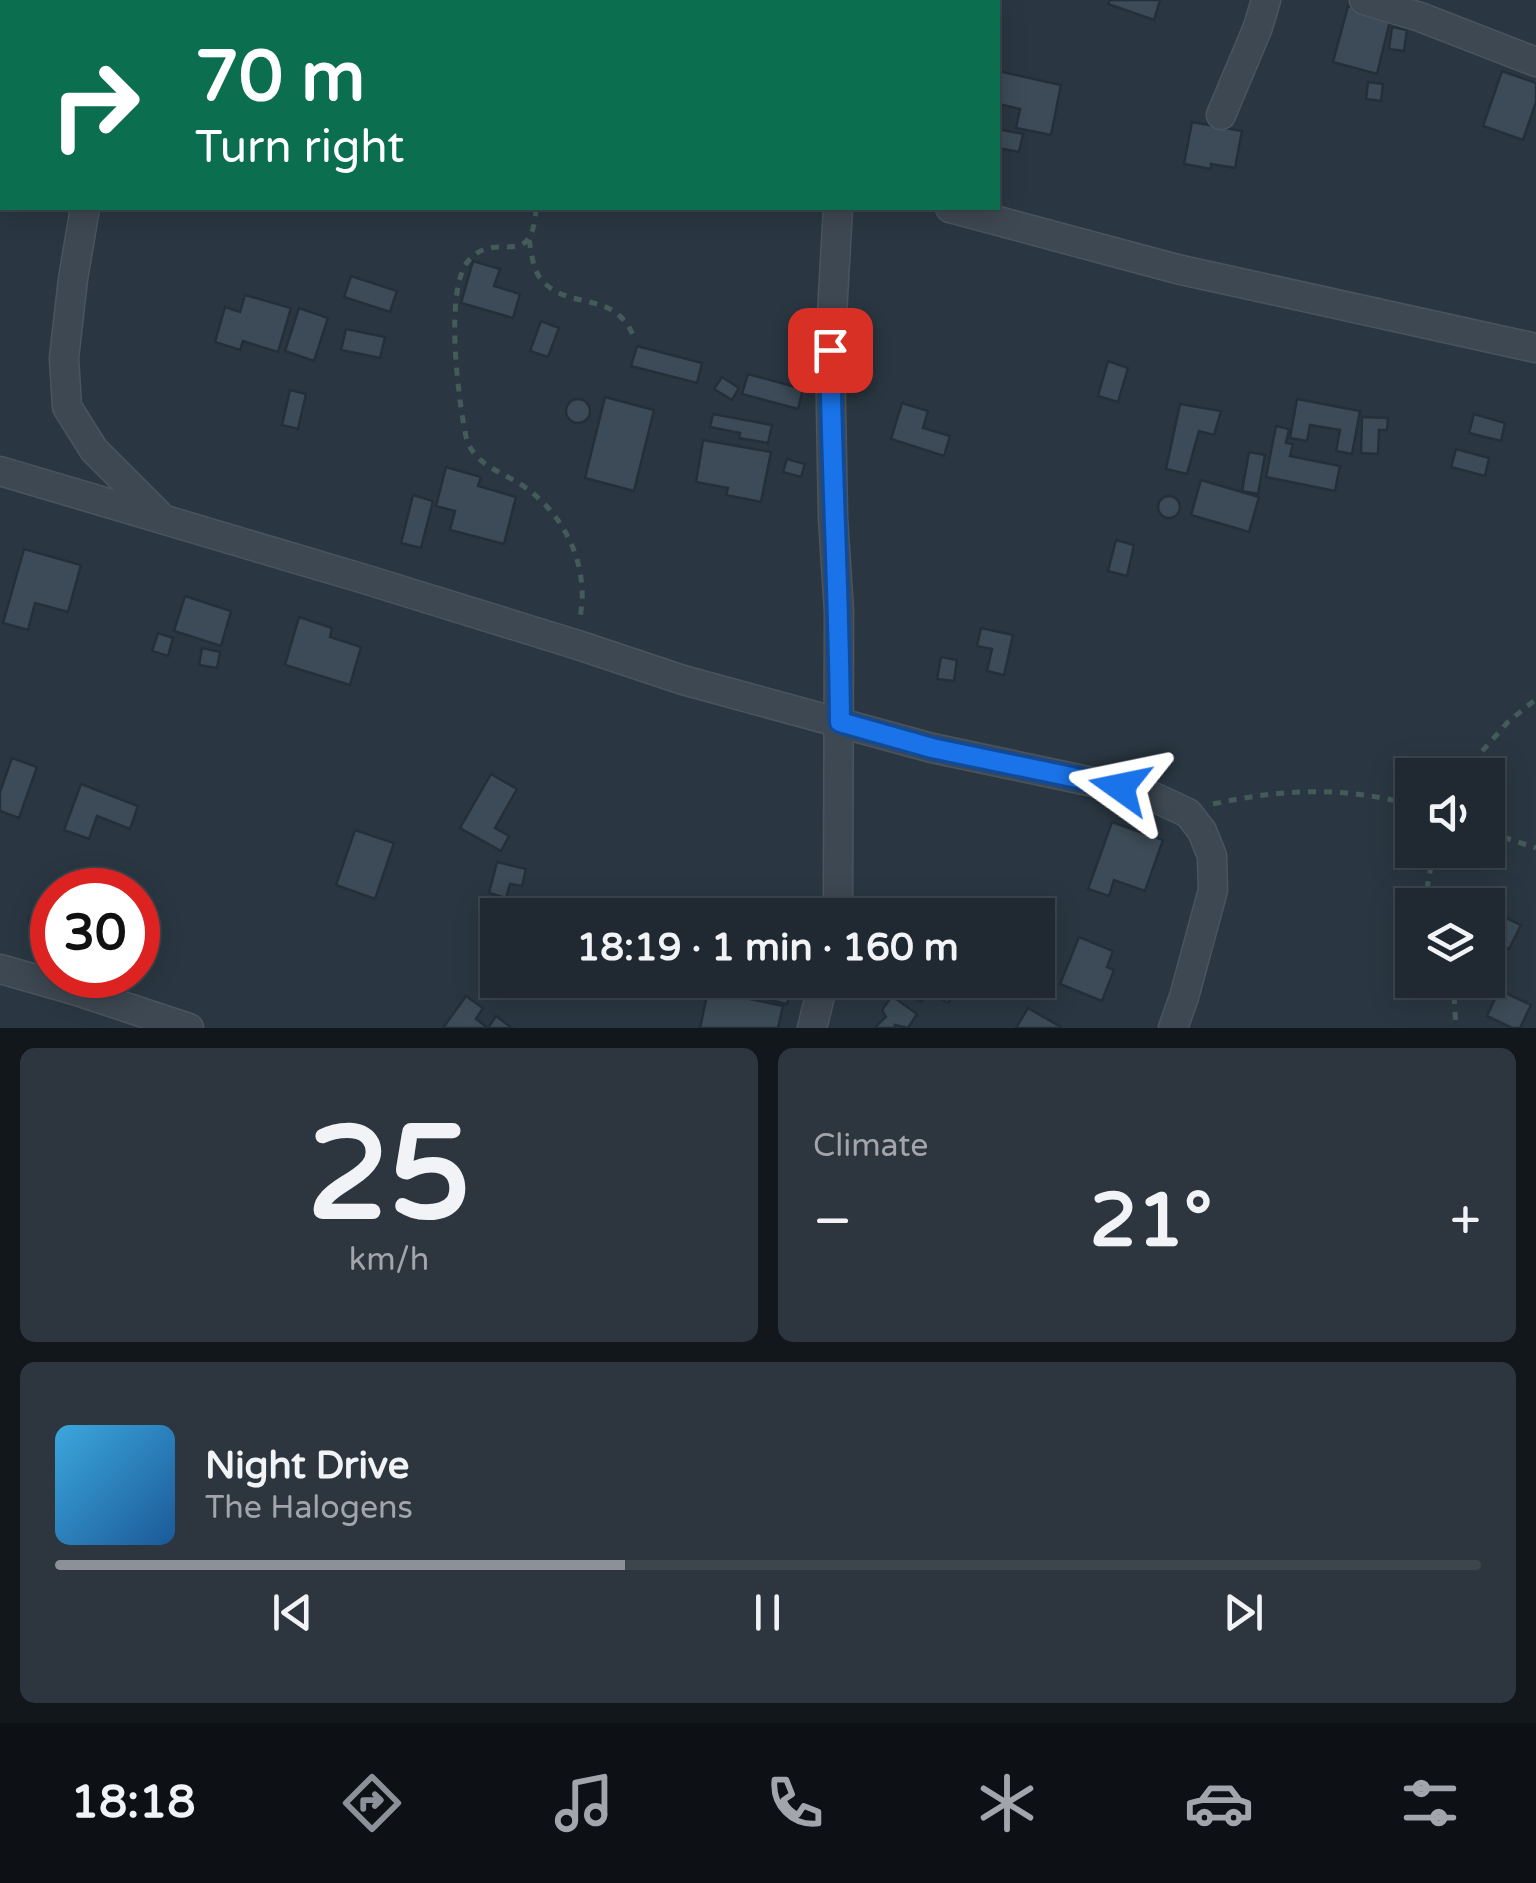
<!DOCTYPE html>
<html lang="en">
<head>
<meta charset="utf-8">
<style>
	body { margin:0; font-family:"Varela Round",sans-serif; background:#2d353e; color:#f1f3f6; height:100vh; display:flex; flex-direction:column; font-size:38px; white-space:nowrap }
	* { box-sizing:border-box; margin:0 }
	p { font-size:32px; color:#a2a6ac }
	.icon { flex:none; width:55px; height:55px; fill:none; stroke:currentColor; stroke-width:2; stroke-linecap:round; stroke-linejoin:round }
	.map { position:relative; height:1028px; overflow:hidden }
	.panel { display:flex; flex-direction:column; gap:20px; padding:20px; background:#12171c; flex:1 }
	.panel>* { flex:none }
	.top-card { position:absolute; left:0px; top:0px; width:1000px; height:210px; box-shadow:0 5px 25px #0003,0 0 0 2px #3d454d; background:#0b6e4f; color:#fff; overflow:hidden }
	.fabs { position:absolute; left:1395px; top:758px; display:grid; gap:20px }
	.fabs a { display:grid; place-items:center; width:110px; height:110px; border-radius:0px; background:#202932; box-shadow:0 5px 25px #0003,0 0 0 2px #3d454d; font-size:50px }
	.speed { position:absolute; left:30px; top:868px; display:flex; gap:20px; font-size:50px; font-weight:700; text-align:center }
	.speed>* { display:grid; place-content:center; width:130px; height:130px; border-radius:50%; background:#202932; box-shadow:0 5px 25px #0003,0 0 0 2px #3d454d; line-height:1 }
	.speed .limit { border:15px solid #d22; background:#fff; color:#111 }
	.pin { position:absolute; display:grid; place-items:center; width:85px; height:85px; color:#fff; margin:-42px; border-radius:20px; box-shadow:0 5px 15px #0006 }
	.me { position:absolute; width:110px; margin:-55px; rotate:282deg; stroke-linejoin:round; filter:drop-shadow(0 0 8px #0008) }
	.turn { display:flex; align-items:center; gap:35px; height:210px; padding:0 30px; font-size:45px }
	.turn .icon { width:130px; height:130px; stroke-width:2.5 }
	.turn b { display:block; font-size:70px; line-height:85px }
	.big { font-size:75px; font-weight:700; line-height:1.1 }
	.panel .tile { flex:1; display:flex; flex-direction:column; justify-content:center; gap:15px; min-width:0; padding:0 35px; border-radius:15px; background:#2d353e }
	.panel .dial { align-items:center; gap:0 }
	.dial b { font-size:130px; line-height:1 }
	.song { display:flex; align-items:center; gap:30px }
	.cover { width:120px; height:120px; border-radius:15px; background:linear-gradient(135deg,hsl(200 70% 55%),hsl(210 70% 35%)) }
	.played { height:10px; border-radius:5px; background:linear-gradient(90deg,#8c9099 40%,#3d454d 40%) }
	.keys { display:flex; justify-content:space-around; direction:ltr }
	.heat { display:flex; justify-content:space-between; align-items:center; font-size:55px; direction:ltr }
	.panel .tiles { flex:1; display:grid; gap:20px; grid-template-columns:1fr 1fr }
	.tile:last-child { grid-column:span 2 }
	.trip { position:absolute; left:480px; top:898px; width:575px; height:100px; border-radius:0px; background:#202932; box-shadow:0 5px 25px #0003,0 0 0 2px #3d454d; font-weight:700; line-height:100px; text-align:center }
	.tab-bar { display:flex; height:160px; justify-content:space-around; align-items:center; background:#0d1014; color:#a2a6ac }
	.tab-bar .icon { width:70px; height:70px }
	.tab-bar .selected { color:#8c9099 }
	.tab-bar b { font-size:45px; color:#f1f3f6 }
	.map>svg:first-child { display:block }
</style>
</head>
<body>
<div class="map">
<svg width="1536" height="1028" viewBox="0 0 1536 1028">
	<rect width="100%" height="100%" fill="#2a3742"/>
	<g fill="#3c4b57" stroke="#242f39" stroke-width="2.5">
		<path d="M 1110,0 L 1160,0 L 1154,20 L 1108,4 Z"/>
		<path d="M 1348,6 L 1391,17 L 1377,74 L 1333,62 Z"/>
		<path d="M 1392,27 L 1407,30 L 1404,51 L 1389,49 Z"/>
		<path d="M 998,71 L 1061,85 L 1051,135 L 1016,128 L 1020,109 L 999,104 L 998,109 Z"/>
		<path d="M 1502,71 L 1536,83 L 1536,102 L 1523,140 L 1483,126 Z"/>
		<path d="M 1368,82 L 1383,84 L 1381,101 L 1366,99 Z"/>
		<path d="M 1192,122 L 1242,131 L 1235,168 L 1211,164 L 1211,169 L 1184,164 Z"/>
		<path d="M 998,129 L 1023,134 L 1019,152 L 998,148 Z"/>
		<path d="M 473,261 L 500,269 L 494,286 L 520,294 L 513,318 L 461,303 Z"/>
		<path d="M 351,276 L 397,291 L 390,312 L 344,297 Z"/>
		<path d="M 245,295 L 291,308 L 278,352 L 243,341 L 240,350 L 215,342 L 225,307 L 240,312 Z"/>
		<path d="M 299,308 L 328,318 L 314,361 L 285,351 Z"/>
		<path d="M 541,321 L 559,328 L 548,357 L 530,351 Z"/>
		<path d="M 346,329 L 385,337 L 380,358 L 341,350 Z"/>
		<path d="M 637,346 L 702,363 L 697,383 L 631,366 Z"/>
		<path d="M 1108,361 L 1128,368 L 1118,402 L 1098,396 Z"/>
		<path d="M 748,374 L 803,389 L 798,409 L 742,394 Z"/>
		<path d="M 722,377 L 739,388 L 732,400 L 714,389 Z"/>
		<path d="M 290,390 L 306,394 L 298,429 L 282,425 Z"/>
		<path d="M 605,397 L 654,410 L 634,491 L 585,478 Z"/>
		<circle cx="578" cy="411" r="12"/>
		<path d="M 1297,399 L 1360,411 L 1352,454 L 1336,451 L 1340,430 L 1310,425 L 1307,441 L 1290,438 Z"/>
		<path d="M 902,403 L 928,411 L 923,428 L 950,436 L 944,456 L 891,439 Z"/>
		<path d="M 1180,404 L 1221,411 L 1214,435 L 1199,431 L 1187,474 L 1166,469 Z"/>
		<path d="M 713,414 L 772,425 L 768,443 L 739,438 L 740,433 L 710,427 Z"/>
		<path d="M 1474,414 L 1505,423 L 1501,441 L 1469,433 Z"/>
		<path d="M 1362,417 L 1388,418 L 1387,430 L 1379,430 L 1378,454 L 1361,453 Z"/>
		<path d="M 1276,426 L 1289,429 L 1286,443 L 1293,444 L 1290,456 L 1340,466 L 1335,491 L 1266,477 Z"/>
		<path d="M 703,440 L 771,452 L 761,502 L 726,495 L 728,488 L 696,482 Z"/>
		<path d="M 1456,449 L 1489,458 L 1485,476 L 1451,467 Z"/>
		<path d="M 1249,452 L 1265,455 L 1258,494 L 1242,491 Z"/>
		<path d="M 787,459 L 805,464 L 801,477 L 783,472 Z"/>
		<path d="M 446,467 L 481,477 L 478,486 L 516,497 L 504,544 L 450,530 L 455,511 L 436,506 Z"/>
		<path d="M 1201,480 L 1259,497 L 1249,532 L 1191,515 Z"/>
		<path d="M 413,495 L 433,501 L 421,548 L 401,543 Z"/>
		<circle cx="1169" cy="507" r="11"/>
		<path d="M 1116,540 L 1134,545 L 1127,576 L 1108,571 Z"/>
		<path d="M 24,549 L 81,565 L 68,612 L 35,603 L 28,630 L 3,623 Z"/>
		<path d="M 185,596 L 231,611 L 221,646 L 174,631 Z"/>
		<path d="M 299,617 L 332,628 L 330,637 L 361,647 L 350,685 L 285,665 Z"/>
		<path d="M 981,628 L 1013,635 L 1004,675 L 987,671 L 992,649 L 977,646 Z"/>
		<path d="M 158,633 L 173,638 L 168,656 L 152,651 Z"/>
		<path d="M 202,648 L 220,652 L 217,668 L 199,665 Z"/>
		<path d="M 941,657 L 957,660 L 954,681 L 937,679 Z"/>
		<path d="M 12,758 L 37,767 L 19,818 L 0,811 L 0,792 Z"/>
		<path d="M 491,774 L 517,789 L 495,828 L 509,836 L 501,851 L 460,828 Z"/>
		<path d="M 81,784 L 138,806 L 130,829 L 97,816 L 89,839 L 64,830 Z"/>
		<path d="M 1112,822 L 1163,840 L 1145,891 L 1114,880 L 1109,896 L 1088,889 Z"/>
		<path d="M 355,830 L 394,843 L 375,899 L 336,885 Z"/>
		<path d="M 497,862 L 526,869 L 522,886 L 510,884 L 506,898 L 489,893 Z"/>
		<circle cx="39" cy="921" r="10"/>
		<path d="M 1494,912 L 1521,925 L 1509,949 L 1488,938 L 1488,927 Z"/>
		<path d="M 1079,937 L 1113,951 L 1107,967 L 1114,970 L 1102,1001 L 1060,984 Z"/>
		<path d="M 767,980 L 793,980 L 787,1004 L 762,998 Z"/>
		<path d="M 915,980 L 958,980 L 961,982 L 948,1003 L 932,992 L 920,1002 L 907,993 Z"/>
		<path d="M 708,990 L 783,1006 L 778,1028 L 700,1028 Z"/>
		<path d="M 1499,990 L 1531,1005 L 1520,1028 L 1512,1028 L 1487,1016 Z"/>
		<path d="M 466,996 L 483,1008 L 476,1019 L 488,1028 L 496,1016 L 512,1028 L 443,1028 Z"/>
		<path d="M 892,996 L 917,1014 L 908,1028 L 895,1025 L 894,1028 L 874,1028 L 886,1017 L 882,1010 Z"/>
		<path d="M 1028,1008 L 1061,1027 L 1060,1028 L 1016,1028 Z"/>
	</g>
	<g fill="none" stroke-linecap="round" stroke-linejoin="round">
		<defs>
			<g id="minor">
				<path d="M 249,0 L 257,2"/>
				<path d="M 1364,0 L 1420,17 L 1536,62"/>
				<path d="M 123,2 L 124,0"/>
				<path d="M 448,2 L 449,0"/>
				<path d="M 766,2 L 767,0"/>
				<path d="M 1221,115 L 1258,27 L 1266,0"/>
				<path d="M 85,208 L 73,279 L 64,358 L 67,407 L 94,450 L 158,514"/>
				<path d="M 950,208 L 1177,269 L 1536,348"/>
				<path d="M 0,471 L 361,578 L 578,645 L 683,680 L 932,748 L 1145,793 L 1188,813 L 1202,831 L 1212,856 L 1213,890 L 1184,997 L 1173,1028"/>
				<path d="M 836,915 L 838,904 L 839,612 L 833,518 L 830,350 L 838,208"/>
				<path d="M 0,969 L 74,990 L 189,1028"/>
				<path d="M 812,1028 L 824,980"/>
			</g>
		</defs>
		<use href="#minor" stroke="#4a545e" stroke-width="31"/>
		<g stroke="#455b5a" stroke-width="5" stroke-dasharray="8 8" stroke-linecap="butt">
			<path d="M 536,208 C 532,274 498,228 469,260 C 444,288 458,395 465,432 C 470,462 495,469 517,482 C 555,505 580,546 582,589 C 583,599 581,610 580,619"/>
			<path d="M 529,240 C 532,253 532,267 540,278 C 567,313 616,287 635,340"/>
			<path d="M 1461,775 L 1508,722 L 1536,699"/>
			<path d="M 1213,804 C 1282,789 1344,786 1412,805"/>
			<path d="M 1488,832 L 1536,848"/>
			<path d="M 1424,905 L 1434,850"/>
			<path d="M 1453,980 L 1456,1028"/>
		</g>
		<use href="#minor" stroke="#3e4852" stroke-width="28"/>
	</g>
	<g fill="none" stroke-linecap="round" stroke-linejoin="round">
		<defs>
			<path id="route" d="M 830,350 C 832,474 839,598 840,722 L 932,748 L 1120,787"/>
		</defs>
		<use href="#route" stroke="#114b97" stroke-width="25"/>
		<use href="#route" stroke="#1a73e8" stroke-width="18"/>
	</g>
</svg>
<div class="fabs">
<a><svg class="icon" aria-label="sound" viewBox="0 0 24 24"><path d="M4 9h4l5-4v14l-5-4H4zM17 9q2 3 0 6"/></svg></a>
<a><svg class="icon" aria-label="layers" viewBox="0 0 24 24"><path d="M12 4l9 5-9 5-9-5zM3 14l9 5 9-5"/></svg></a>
</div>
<div class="speed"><div class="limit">30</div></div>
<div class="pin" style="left:830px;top:350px;background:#d93025"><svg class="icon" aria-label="arrive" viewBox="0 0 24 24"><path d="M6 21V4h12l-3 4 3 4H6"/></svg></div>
<svg class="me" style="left:1120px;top:787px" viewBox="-20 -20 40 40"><path d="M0-17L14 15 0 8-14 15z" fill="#1a73e8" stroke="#fff" stroke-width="4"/></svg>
<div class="trip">18:19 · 1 min · 160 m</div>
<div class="top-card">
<div class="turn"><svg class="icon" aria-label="right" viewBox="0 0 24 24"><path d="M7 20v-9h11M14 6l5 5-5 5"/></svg><div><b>70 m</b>Turn right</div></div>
</div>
</div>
<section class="panel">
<div class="tiles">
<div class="tile dial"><b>25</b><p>km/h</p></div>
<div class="tile"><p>Climate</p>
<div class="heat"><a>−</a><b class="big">21°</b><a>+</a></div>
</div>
<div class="tile">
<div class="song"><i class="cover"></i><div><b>Night Drive</b><p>The Halogens</p></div></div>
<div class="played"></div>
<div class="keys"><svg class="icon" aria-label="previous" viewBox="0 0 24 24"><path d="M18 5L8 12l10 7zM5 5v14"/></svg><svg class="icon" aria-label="pause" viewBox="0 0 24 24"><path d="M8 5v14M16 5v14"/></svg><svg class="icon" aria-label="next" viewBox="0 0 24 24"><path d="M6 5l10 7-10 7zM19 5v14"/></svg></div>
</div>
</div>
</section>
<nav class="tab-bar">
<b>18:18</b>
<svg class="icon selected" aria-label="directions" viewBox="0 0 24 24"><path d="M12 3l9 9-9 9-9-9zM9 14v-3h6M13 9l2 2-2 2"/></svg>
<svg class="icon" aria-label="music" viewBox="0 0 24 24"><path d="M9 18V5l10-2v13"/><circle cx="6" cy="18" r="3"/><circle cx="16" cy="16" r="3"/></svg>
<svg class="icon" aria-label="phone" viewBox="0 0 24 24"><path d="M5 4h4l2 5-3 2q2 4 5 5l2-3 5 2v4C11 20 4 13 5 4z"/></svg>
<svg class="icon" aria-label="climate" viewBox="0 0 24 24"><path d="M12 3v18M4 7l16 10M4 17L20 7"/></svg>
<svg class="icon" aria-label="car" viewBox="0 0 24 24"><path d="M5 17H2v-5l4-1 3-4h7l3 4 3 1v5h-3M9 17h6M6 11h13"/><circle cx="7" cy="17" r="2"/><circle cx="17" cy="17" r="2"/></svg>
<svg class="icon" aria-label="filters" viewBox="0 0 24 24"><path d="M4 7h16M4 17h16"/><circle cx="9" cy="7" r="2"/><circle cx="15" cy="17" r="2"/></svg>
</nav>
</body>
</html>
